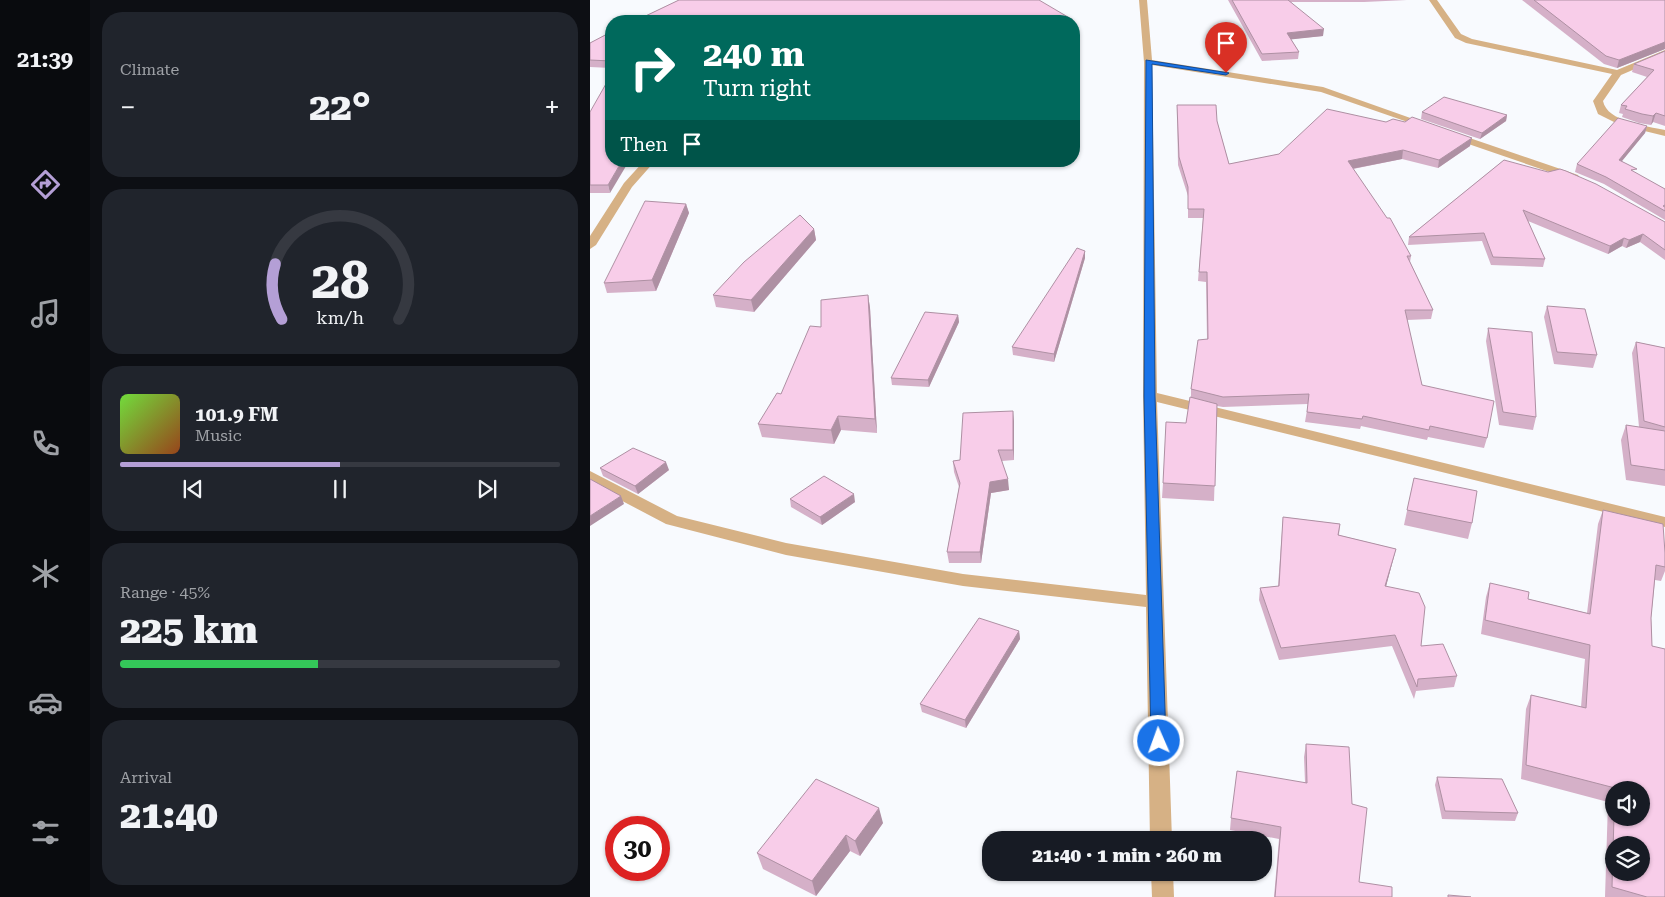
<!DOCTYPE html>
<html lang="en">
<head>
<meta charset="utf-8">
<style>
	body { margin:0; font-family:"Roboto Serif",serif; background:#20242c; color:#f1f3f6; height:100vh; display:flex; flex-direction:column; font-size:19px; white-space:nowrap }
	* { box-sizing:border-box; margin:0 }
	p { font-size:16px; color:#9ea1a6 }
	.icon { flex:none; width:28px; height:28px; fill:none; stroke:currentColor; stroke-width:2; stroke-linecap:round; stroke-linejoin:round }
	.map { position:relative; flex:1; overflow:hidden }
	.drawer { display:flex; flex-direction:column; gap:12px; padding:12px; background:#0d0f14; width:500px }
	.drawer>* { flex:none }
	.guide { position:absolute; left:15px; top:15px; width:475px; height:152px; border-radius:20px; box-shadow:0 1px 4px #0004; background:#00695c; color:#fff; overflow:hidden }
	.fabs { position:absolute; left:1015px; top:781px; display:grid; gap:10px }
	.fabs a { display:grid; place-items:center; width:45px; height:45px; border-radius:50%; background:#171b24; box-shadow:0 1px 4px #0004; font-size:25px }
	.speed { position:absolute; left:15px; top:816px; display:flex; gap:10px; font-size:25px; font-weight:700; text-align:center }
	.speed>* { display:grid; place-content:center; width:65px; height:65px; border-radius:50%; background:#171b24; box-shadow:0 1px 4px #0004; line-height:1 }
	.speed .limit { border:8px solid #d22; background:#fff; color:#111 }
	.pin { position:absolute; display:grid; place-items:center; width:42px; height:42px; color:#fff; margin:-51px -21px; border-radius:50% 50% 50% 0; rotate:-45deg; box-shadow:0 0 5px #0007 }
	.pin .icon { rotate:45deg }
	.me { position:absolute; width:55px; margin:-28px; rotate:358deg; stroke-linejoin:round; filter:drop-shadow(0 0 4px #0008) }
	.turn { display:flex; align-items:center; gap:18px; height:105px; padding:0 15px; font-size:22px }
	.turn .icon { width:65px; height:65px; stroke-width:2.5 }
	.turn b { display:block; font-size:35px; line-height:42px }
	.then { display:flex; align-items:center; height:48px; padding:0 15px; background:#0003; gap:10px; font-size:19px }
	.big { font-size:38px; font-weight:800; line-height:1.1 }
	.drawer .widget { flex:1; display:flex; flex-direction:column; justify-content:center; gap:8px; min-width:0; padding:0 18px; border-radius:20px; background:#20242c }
	.drawer .dial { align-items:center; gap:0 }
	.dial svg { height:130px; overflow:visible; fill:none; stroke:#363941; stroke-width:7; stroke-linecap:round; text-anchor:middle }
	.dial text { fill:#f1f3f6; stroke:none }
	.song { display:flex; align-items:center; gap:15px }
	.cover { width:60px; height:60px; border-radius:8px; background:linear-gradient(135deg,hsl(100 70% 55%),hsl(20 70% 35%)) }
	.played { height:5px; border-radius:2px; background:linear-gradient(90deg,#b49fd6 50%,#363941 50%) }
	.keys { display:flex; justify-content:space-around; direction:ltr }
	.heat { display:flex; justify-content:space-between; align-items:center; font-size:28px; direction:ltr }
	.charge { height:8px; border-radius:4px; background:linear-gradient(90deg,#34c759 45%,#363941 0) }
	.trip { position:absolute; left:392px; top:831px; width:290px; height:50px; border-radius:20px; background:#171b24; box-shadow:0 1px 4px #0004; font-weight:800; line-height:50px; text-align:center }
	main { display:flex; flex:1; min-height:0 }
	.tabs { display:flex; flex-direction:column; width:90px; justify-content:space-around; align-items:center; background:#090b0e; color:#9ea1a6 }
	.tabs .icon { width:35px; height:35px }
	.tabs .active { color:#b49fd6 }
	.tabs b { font-size:22px; color:#f1f3f6 }
	.map>svg:first-child { display:block }
</style>
</head>
<body>
<main>
<nav class="tabs">
<b>21:39</b>
<svg class="icon active" aria-label="directions" viewBox="0 0 24 24"><path d="M12 3l9 9-9 9-9-9zM9 14v-3h6M13 9l2 2-2 2"/></svg>
<svg class="icon" aria-label="music" viewBox="0 0 24 24"><path d="M9 18V5l10-2v13"/><circle cx="6" cy="18" r="3"/><circle cx="16" cy="16" r="3"/></svg>
<svg class="icon" aria-label="phone" viewBox="0 0 24 24"><path d="M5 4h4l2 5-3 2q2 4 5 5l2-3 5 2v4C11 20 4 13 5 4z"/></svg>
<svg class="icon" aria-label="climate" viewBox="0 0 24 24"><path d="M12 3v18M4 7l16 10M4 17L20 7"/></svg>
<svg class="icon" aria-label="car" viewBox="0 0 24 24"><path d="M5 17H2v-5l4-1 3-4h7l3 4 3 1v5h-3M9 17h6M6 11h13"/><circle cx="7" cy="17" r="2"/><circle cx="17" cy="17" r="2"/></svg>
<svg class="icon" aria-label="filters" viewBox="0 0 24 24"><path d="M4 7h16M4 17h16"/><circle cx="9" cy="7" r="2"/><circle cx="15" cy="17" r="2"/></svg>
</nav>
<section class="drawer">
<div class="widget"><p>Climate</p>
<div class="heat"><a>−</a><b class="big">22°</b><a>+</a></div>
</div>
<div class="widget dial"><svg viewBox="0 0 100 80">
<path d="M14 69A42 42 0 1 1 86 69"/>
<path d="M14 69A42 42 0 0 1 10 35" stroke="#b49fd6"/>
<text x="50" y="56" font-size="32" font-weight="700">28</text>
<text x="50" y="72" font-size="11">km/h</text>
</svg></div>
<div class="widget">
<div class="song"><i class="cover"></i><div><b>101.9 FM</b><p>Music</p></div></div>
<div class="played"></div>
<div class="keys"><svg class="icon" aria-label="previous" viewBox="0 0 24 24"><path d="M18 5L8 12l10 7zM5 5v14"/></svg><svg class="icon" aria-label="pause" viewBox="0 0 24 24"><path d="M8 5v14M16 5v14"/></svg><svg class="icon" aria-label="next" viewBox="0 0 24 24"><path d="M6 5l10 7-10 7zM19 5v14"/></svg></div>
</div>
<div class="widget"><p>Range · 45%</p><b class="big">225 km</b><div class="charge"></div></div>
<div class="widget"><p>Arrival</p><b class="big">21:40</b></div>
</section>
<div class="map">
<svg width="1075" height="897" viewBox="0 0 1075 897">
	<rect width="100%" height="100%" fill="#f8fafe"/>
	<g fill="none" stroke-linecap="round" stroke-linejoin="round">
		<g fill="#d6b185" fill-rule="evenodd">
			<path d="M 549,0 L 557,0 L 562,60 L 733,87 L 843,126 L 841,128 L 835,128 L 731,92 L 562,65 L 567,393 L 1075,517 L 1075,527 L 567,402 L 582,840 L 560,840 L 556,607 L 373,586 L 196,555 L 76,524 L 0,484 L 0,471 L 87,516 L 196,543 L 373,574 L 556,595 L 553,396 L 554,62 Z"/>
			<path d="M 839,0 L 847,0 L 871,34 L 882,39 L 1027,70 L 1075,50 L 1075,56 L 1031,75 L 1013,101 C 1017,122 1057,126 1075,130 L 1075,136 L 1030,125 L 1008,114 L 1003,101 L 1022,74 L 876,43 L 865,38 Z"/>
			<path d="M 862,132 L 988,175 L 989,177 L 984,180 L 980,179 L 858,137 L 857,135 Z"/>
			<path d="M 54,161 L 65,161 L 42,187 L 6,245 L 0,249 L 0,236 L 34,183 Z"/>
			<path d="M 561,872 L 583,872 L 584,897 L 562,897 Z"/>
		</g>
	</g>
	<g fill="#d5b0c8" fill-rule="evenodd">
		<path d="M 89,0 L 483,20 L 483,21 L 45,21 Z"/>
		<path d="M 638,0 L 817,0 L 774,2 L 701,2 L 733,36 L 701,39 L 709,52 L 708,59 L 672,61 Z"/>
		<path d="M 932,0 L 1075,0 L 1075,49 L 1027,68 L 1014,64 Z"/>
		<path d="M 21,32 L 21,68 L 0,67 L 0,43 Z"/>
		<path d="M 1075,51 L 1075,126 L 1063,122 L 1061,125 L 1049,123 L 1032,117 L 1033,114 L 1029,113 L 1031,105 L 1057,77 L 1042,72 L 1044,64 Z"/>
		<path d="M 587,105 L 627,121 L 639,164 L 689,154 L 880,146 L 848,168 L 812,159 L 763,169 L 821,256 L 820,262 L 843,310 L 841,319 L 817,320 L 832,385 L 897,438 L 894,448 L 838,437 L 837,440 L 771,426 L 770,429 L 715,422 L 718,404 L 633,407 L 627,406 L 624,501 L 572,498 L 573,483 L 596,423 L 601,397 L 601,389 L 617,339 L 616,282 L 608,281 L 613,218 L 598,218 L 598,196 L 588,165 Z"/>
		<path d="M 0,112 L 20,193 L 0,193 Z"/>
		<path d="M 832,112 L 917,115 L 916,121 L 890,139 L 831,119 Z"/>
		<path d="M 1057,126 L 1055,133 L 1032,161 L 1045,173 L 1075,189 L 1075,220 L 1014,184 L 985,172 L 987,164 Z"/>
		<path d="M 914,160 L 1075,222 L 1075,260 L 1050,242 L 1036,248 L 1032,246 L 1018,254 L 938,221 L 955,259 L 953,267 L 901,265 L 892,241 L 818,245 L 819,237 Z"/>
		<path d="M 96,204 L 99,213 L 66,291 L 17,293 L 14,283 Z"/>
		<path d="M 224,229 L 226,240 L 164,312 L 126,307 L 123,295 Z"/>
		<path d="M 495,251 L 495,258 L 464,362 L 423,355 L 422,347 Z"/>
		<path d="M 278,295 L 280,308 L 287,433 L 251,430 L 244,444 L 172,437 L 168,424 L 191,394 L 231,327 Z"/>
		<path d="M 957,306 L 1007,355 L 1003,368 L 964,364 L 954,317 Z"/>
		<path d="M 368,315 L 369,322 L 339,387 L 302,385 L 301,378 Z"/>
		<path d="M 898,329 L 946,417 L 943,430 L 909,425 L 896,341 Z"/>
		<path d="M 1046,342 L 1075,348 L 1075,486 L 1036,480 L 1031,440 L 1036,425 L 1049,427 L 1042,353 Z"/>
		<path d="M 424,421 L 424,460 L 412,461 L 419,490 L 401,493 L 391,563 L 359,563 L 357,552 L 369,487 L 364,472 L 363,461 L 370,460 Z"/>
		<path d="M 10,468 L 79,470 L 48,494 L 13,476 Z"/>
		<path d="M 824,478 L 882,523 L 878,539 L 814,525 Z"/>
		<path d="M 200,499 L 265,502 L 232,525 L 201,507 Z"/>
		<path d="M 1013,510 L 1075,553 L 1075,571 L 1071,581 L 1065,580 L 1061,618 L 1062,646 L 1075,897 L 1015,897 L 1018,802 L 931,779 L 936,709 L 941,695 L 991,707 L 995,659 L 891,634 L 896,597 L 900,583 L 938,599 L 997,613 L 1008,524 ZM 1024,790 L 1051,790 L 1024,818 Z"/>
		<path d="M 693,517 L 750,524 L 749,535 L 806,549 L 796,586 L 831,646 L 867,676 L 864,687 L 826,691 L 824,699 L 802,646 L 689,660 L 669,600 L 670,588 L 688,586 Z"/>
		<path d="M 429,631 L 430,639 L 376,728 L 332,712 L 330,704 Z"/>
		<path d="M 716,744 L 762,804 L 769,882 L 802,897 L 684,897 L 689,839 L 640,830 L 641,818 L 715,782 L 714,757 Z"/>
		<path d="M 847,777 L 928,813 L 925,821 L 852,819 L 845,785 Z"/>
		<path d="M 293,823 L 270,856 L 260,851 L 226,896 L 173,869 L 167,853 Z"/>
	</g>
	<g fill="#ae90a3">
		<path d="M 380,18 L 380,21 L 374,21 Z"/>
		<path d="M 734,29 L 733,36 L 696,40 L 697,33 Z"/>
		<path d="M 1075,42 L 1075,49 L 1027,68 L 1029,60 Z"/>
		<path d="M 1066,113 L 1063,122 L 1061,125 L 1063,116 Z"/>
		<path d="M 917,115 L 916,121 L 890,139 L 892,133 Z"/>
		<path d="M 1057,126 L 1055,133 L 1027,167 L 1029,160 Z"/>
		<path d="M 882,138 L 880,146 L 848,168 L 849,160 Z"/>
		<path d="M 813,150 L 812,159 L 756,170 L 758,161 Z"/>
		<path d="M 32,161 L 39,161 L 20,193 L 18,185 Z"/>
		<path d="M 96,204 L 99,213 L 66,291 L 62,280 Z"/>
		<path d="M 224,229 L 226,240 L 164,312 L 161,300 Z"/>
		<path d="M 1053,234 L 1050,242 L 1036,248 L 1039,240 Z"/>
		<path d="M 1034,238 L 1032,246 L 1018,254 L 1020,246 Z"/>
		<path d="M 495,251 L 495,258 L 464,362 L 464,354 Z"/>
		<path d="M 278,295 L 280,308 L 287,433 L 285,419 Z"/>
		<path d="M 368,315 L 369,322 L 339,387 L 338,380 Z"/>
		<path d="M 423,411 L 424,421 L 424,460 L 423,450 Z"/>
		<path d="M 248,416 L 251,430 L 244,444 L 241,430 Z"/>
		<path d="M 76,462 L 79,470 L 48,494 L 45,486 Z"/>
		<path d="M 418,479 L 419,490 L 401,493 L 391,563 L 390,552 L 400,482 Z"/>
		<path d="M 264,494 L 265,502 L 232,525 L 230,517 Z"/>
		<path d="M 31,496 L 34,504 L 0,526 L 0,516 Z"/>
		<path d="M 806,549 L 803,560 L 793,598 L 795,586 Z"/>
		<path d="M 429,631 L 430,639 L 376,728 L 375,720 Z"/>
		<path d="M 289,808 L 293,823 L 270,856 L 265,841 Z"/>
		<path d="M 256,835 L 260,851 L 226,896 L 222,881 Z"/>
	</g>
	<g fill="#f8cde9" stroke="#ae90a3" fill-rule="evenodd">
		<path d="M 89,0 L 449,0 L 483,20 L 380,18 L 374,21 L 45,21 Z"/>
		<path d="M 642,0 L 698,0 L 734,29 L 697,33 L 709,52 L 672,54 Z"/>
		<path d="M 944,0 L 1075,0 L 1075,42 L 1029,60 L 1016,56 Z"/>
		<path d="M 21,32 L 21,61 L 0,60 L 0,43 Z"/>
		<path d="M 1075,51 L 1075,116 L 1066,113 L 1063,116 L 1052,114 L 1035,109 L 1037,106 L 1031,105 L 1064,70 L 1044,64 Z"/>
		<path d="M 21,75 L 21,161 L 32,161 L 18,185 L 0,185 L 0,112 Z"/>
		<path d="M 854,97 L 917,115 L 892,133 L 832,112 Z"/>
		<path d="M 587,105 L 626,105 L 627,121 L 639,164 L 689,154 L 737,109 L 796,122 L 803,119 L 815,122 L 822,117 L 882,138 L 849,160 L 813,150 L 758,161 L 797,218 L 800,218 L 821,256 L 817,256 L 843,310 L 815,310 L 832,385 L 904,401 L 897,438 L 840,426 L 839,430 L 773,416 L 772,419 L 717,412 L 719,394 L 633,397 L 601,389 L 608,340 L 618,339 L 617,272 L 609,272 L 614,209 L 598,209 L 598,187 L 589,157 Z"/>
		<path d="M 1028,118 L 1057,126 L 1029,160 L 1047,169 L 1041,170 L 1075,189 L 1075,205 L 1073,206 L 1075,207 L 1075,211 L 1016,177 L 987,164 Z"/>
		<path d="M 914,160 L 958,172 L 970,169 L 976,171 L 1006,184 L 1075,222 L 1075,250 L 1053,234 L 1039,240 L 1034,238 L 1020,246 L 933,210 L 955,259 L 903,257 L 894,233 L 819,237 Z"/>
		<path d="M 55,201 L 96,204 L 62,280 L 14,283 Z"/>
		<path d="M 210,215 L 224,229 L 161,300 L 123,295 L 154,262 Z"/>
		<path d="M 487,248 L 495,251 L 464,354 L 422,347 Z"/>
		<path d="M 278,295 L 285,419 L 248,416 L 241,430 L 168,424 L 187,393 L 191,394 L 220,326 L 231,327 L 231,300 Z"/>
		<path d="M 957,306 L 995,309 L 1007,355 L 967,352 Z"/>
		<path d="M 335,312 L 368,315 L 338,380 L 301,378 Z"/>
		<path d="M 898,328 L 942,332 L 946,417 L 913,412 Z"/>
		<path d="M 1046,342 L 1075,348 L 1075,427 L 1054,421 Z"/>
		<path d="M 600,397 L 627,404 L 625,486 L 573,483 L 576,422 L 596,423 Z"/>
		<path d="M 423,411 L 423,450 L 408,450 L 418,479 L 400,482 L 390,552 L 357,552 L 370,483 L 363,461 L 370,460 L 373,413 Z"/>
		<path d="M 1036,425 L 1075,431 L 1075,470 L 1041,465 Z"/>
		<path d="M 43,448 L 76,462 L 45,486 L 10,468 Z"/>
		<path d="M 234,476 L 264,494 L 230,517 L 200,499 Z"/>
		<path d="M 824,478 L 887,491 L 882,523 L 817,510 Z"/>
		<path d="M 0,479 L 31,496 L 0,516 Z"/>
		<path d="M 1013,510 L 1073,524 L 1075,553 L 1075,567 L 1066,565 L 1061,618 L 1062,646 L 1075,649 L 1075,897 L 1057,897 L 1022,887 L 1024,816 L 1024,818 L 1051,818 L 1051,790 L 1024,790 L 1025,788 L 936,765 L 941,695 L 996,708 L 1000,645 L 895,620 L 900,583 L 939,592 L 938,599 L 1000,614 ZM 1024,845 L 1051,845 L 1051,872 L 1024,872 Z"/>
		<path d="M 693,517 L 750,524 L 748,535 L 806,549 L 795,586 L 829,593 L 835,607 L 831,646 L 853,644 L 867,676 L 828,679 L 827,687 L 805,635 L 691,648 L 670,588 L 689,586 Z"/>
		<path d="M 389,618 L 429,631 L 375,720 L 330,704 Z"/>
		<path d="M 716,744 L 759,747 L 762,804 L 777,808 L 769,882 L 802,887 L 802,897 L 685,897 L 691,827 L 641,818 L 647,771 L 717,783 Z"/>
		<path d="M 847,777 L 912,779 L 928,813 L 855,811 Z"/>
		<path d="M 226,779 L 289,808 L 265,841 L 256,835 L 222,881 L 167,853 Z"/>
		<path d="M 858,895 L 881,897 L 858,897 Z"/>
	</g>
	<path fill="#1a73e8" stroke="#114b97" d="M 556,60 L 639,73 L 636,75 L 562,64 L 565,396 L 576,741 L 574,745 L 569,747 L 564,745 L 561,741 L 554,396 Z"/>
</svg>
<div class="fabs">
<a><svg class="icon" aria-label="sound" viewBox="0 0 24 24"><path d="M4 9h4l5-4v14l-5-4H4zM17 9q2 3 0 6"/></svg></a>
<a><svg class="icon" aria-label="layers" viewBox="0 0 24 24"><path d="M12 4l9 5-9 5-9-5zM3 14l9 5 9-5"/></svg></a>
</div>
<div class="speed"><div class="limit">30</div></div>
<div class="pin" style="left:636px;top:73px;background:#d93025"><svg class="icon" aria-label="arrive" viewBox="0 0 24 24"><path d="M6 21V4h12l-3 4 3 4H6"/></svg></div>
<svg class="me" style="left:569px;top:741px" viewBox="-20 -20 40 40"><circle r="17" fill="#1a73e8" stroke="#fff" stroke-width="3"/><path d="M0-11L8 9 0 5-8 9z" fill="#fff"/></svg>
<div class="trip">21:40 · 1 min · 260 m</div>
<div class="guide">
<div class="turn"><svg class="icon" aria-label="right" viewBox="0 0 24 24"><path d="M7 20v-9h11M14 6l5 5-5 5"/></svg><div><b>240 m</b>Turn right</div></div>
<div class="then">Then<svg class="icon" aria-label="arrive" viewBox="0 0 24 24"><path d="M6 21V4h12l-3 4 3 4H6"/></svg></div>
</div>
</div>
</main>
</body>
</html>
